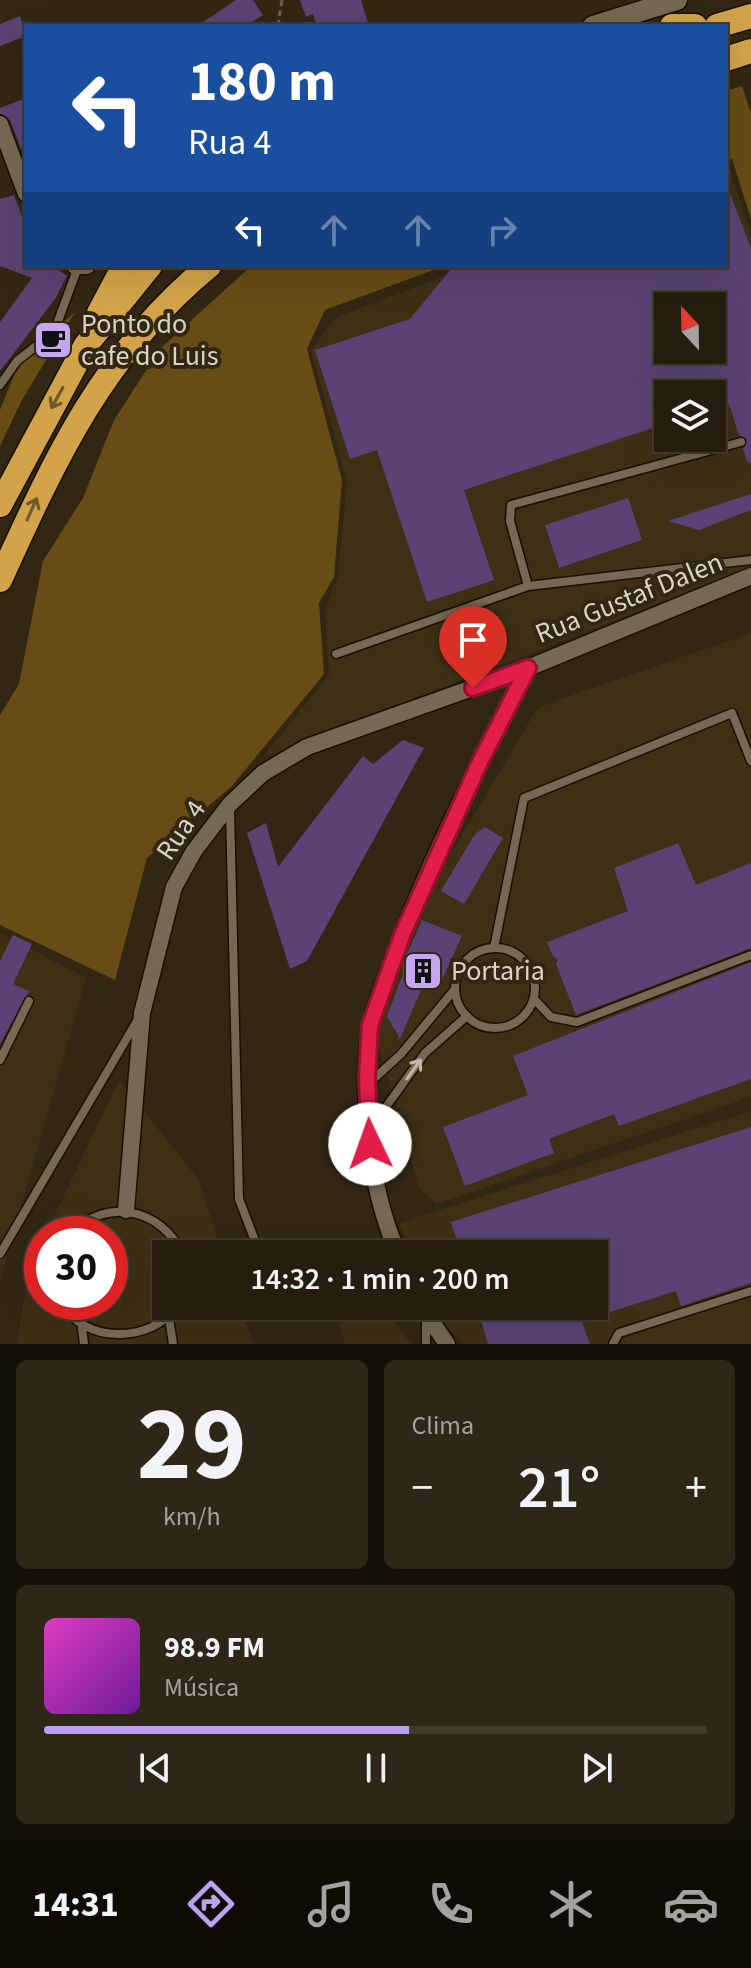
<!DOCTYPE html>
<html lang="pt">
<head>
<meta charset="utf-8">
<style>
	body { margin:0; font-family:"Source Sans 3",sans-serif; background:#2e2617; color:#f1f3f6; height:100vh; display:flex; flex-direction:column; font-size:30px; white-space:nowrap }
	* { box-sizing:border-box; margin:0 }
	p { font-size:26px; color:#a4a29e }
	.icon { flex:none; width:44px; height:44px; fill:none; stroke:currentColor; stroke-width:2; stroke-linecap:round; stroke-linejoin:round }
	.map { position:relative; height:1344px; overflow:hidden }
	.details { display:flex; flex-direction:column; gap:16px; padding:16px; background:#151008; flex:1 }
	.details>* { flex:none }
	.hud { position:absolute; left:24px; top:24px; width:704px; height:244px; border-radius:0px; box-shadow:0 8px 32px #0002,0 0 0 2px #423b2e; background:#1a4fa0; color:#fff; overflow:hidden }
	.needle { width:52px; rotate:338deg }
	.controls { position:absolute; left:654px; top:292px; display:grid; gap:16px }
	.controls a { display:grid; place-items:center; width:72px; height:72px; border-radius:0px; background:#261d0e; box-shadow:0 8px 32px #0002,0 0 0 2px #423b2e; font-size:40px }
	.speed { position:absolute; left:24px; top:1216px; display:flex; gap:16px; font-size:40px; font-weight:700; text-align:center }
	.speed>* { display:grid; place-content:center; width:104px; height:104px; border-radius:50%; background:#261d0e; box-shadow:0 8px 32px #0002,0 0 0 2px #423b2e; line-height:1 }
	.speed .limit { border:12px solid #d22; background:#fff; color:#111 }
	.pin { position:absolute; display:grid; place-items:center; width:68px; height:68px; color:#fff; margin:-82px -34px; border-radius:50% 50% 50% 0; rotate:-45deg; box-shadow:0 0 8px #0007 }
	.pin .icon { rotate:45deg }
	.me { position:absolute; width:88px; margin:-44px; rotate:357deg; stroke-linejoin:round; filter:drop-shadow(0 0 6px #0008) }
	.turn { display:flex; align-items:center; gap:28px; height:168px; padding:0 32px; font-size:36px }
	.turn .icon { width:104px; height:104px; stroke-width:2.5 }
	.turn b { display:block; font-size:56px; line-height:68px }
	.lanes { display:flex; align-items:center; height:76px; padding:0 32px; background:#0003; justify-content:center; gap:40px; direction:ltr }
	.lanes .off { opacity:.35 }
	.big { font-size:60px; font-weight:600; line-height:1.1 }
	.details .tile { flex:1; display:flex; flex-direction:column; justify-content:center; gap:12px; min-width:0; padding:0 28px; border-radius:12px; background:#2e2617 }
	.details .dial { align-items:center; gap:0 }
	.dial b { font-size:104px; line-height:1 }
	.song { display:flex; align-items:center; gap:24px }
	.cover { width:96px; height:96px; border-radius:12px; background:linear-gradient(135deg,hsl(310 70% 55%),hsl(280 70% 35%)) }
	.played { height:8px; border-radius:4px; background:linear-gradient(90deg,#bca0f2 55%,#423b2e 55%) }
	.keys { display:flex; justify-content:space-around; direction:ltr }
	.heat { display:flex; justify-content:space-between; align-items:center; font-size:44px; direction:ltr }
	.details .tiles { flex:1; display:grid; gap:16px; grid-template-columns:1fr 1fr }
	.tile:last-child { grid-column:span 2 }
	.trip { position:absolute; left:152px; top:1240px; width:456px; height:80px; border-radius:0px; background:#261d0e; box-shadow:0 8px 32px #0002,0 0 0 2px #423b2e; font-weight:600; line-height:80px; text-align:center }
	.tab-bar { display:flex; height:128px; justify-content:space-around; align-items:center; background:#0f0c06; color:#a4a29e }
	.tab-bar .icon { width:56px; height:56px }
	.tab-bar .active { color:#bca0f2 }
	.tab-bar b { font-size:36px; color:#f1f3f6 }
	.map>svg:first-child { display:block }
</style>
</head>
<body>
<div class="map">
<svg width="751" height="1344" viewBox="0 0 751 1344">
	<rect width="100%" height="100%" fill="#322713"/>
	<g fill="#3e3015" fill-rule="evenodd">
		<path d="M 729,168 L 751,233 L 751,567 L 262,758 L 329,675 L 325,611 L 338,577 L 347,481 L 311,351 L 335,318 L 471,266 L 726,266 L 726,169 ZM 668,306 L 712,306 L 712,350 L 668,350 ZM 668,394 L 712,394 L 712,438 L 668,438 Z"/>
		<path d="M 751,633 L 751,1097 L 436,1204 L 419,1188 L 375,1033 L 393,968 L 431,887 L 538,707 Z"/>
		<path d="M 0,933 L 86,978 L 0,1281 Z"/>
		<path d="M 119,1080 L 198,1179 L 223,1254 L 166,1254 L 166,1306 L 240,1306 L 253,1344 L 17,1344 L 28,1272 L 42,1242 L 42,1302 L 110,1302 L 110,1234 L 46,1234 Z"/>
		<path d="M 751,1111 L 751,1344 L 463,1344 L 445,1324 L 437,1306 L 594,1306 L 594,1254 L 413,1254 L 399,1223 Z"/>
		<path d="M 338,1306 L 382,1306 L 411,1344 L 345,1344 L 334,1308 Z"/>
	</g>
	<g fill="#674c15">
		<path d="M 742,86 L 751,113 L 751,219 L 732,159 L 726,160 L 726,91 Z"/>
		<path d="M 251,266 L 444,266 L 325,310 L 307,349 L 342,480 L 334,577 L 319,603 L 324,674 L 232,786 L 147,858 L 115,980 L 0,925 L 0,715 L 19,684 L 43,561 L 83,498 L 114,420 L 160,349 Z"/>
		<path d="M 75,312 L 22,400 L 0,446 L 0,410 L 21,358 Z"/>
	</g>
	<g fill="#594374" fill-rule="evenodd">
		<path d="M 236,0 L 253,0 L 263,15 L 246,26 L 197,26 Z"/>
		<path d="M 300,0 L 361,0 L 369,26 L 317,26 L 313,14 L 306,17 Z"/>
		<path d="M 20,16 L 26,36 L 0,46 L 0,24 Z"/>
		<path d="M 26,98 L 26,148 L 21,149 L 10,120 L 0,113 L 0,108 Z"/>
		<path d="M 726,183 L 751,248 L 751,462 L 748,463 L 743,449 L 747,439 L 739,435 L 729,404 L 712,409 L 712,394 L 668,394 L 668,423 L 464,490 L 494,580 L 427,602 L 377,450 L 350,459 L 315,350 L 410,319 L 451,269 L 459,266 L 726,266 ZM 668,306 L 712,306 L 712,350 L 668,350 Z"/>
		<path d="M 14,195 L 26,227 L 26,266 L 53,266 L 67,276 L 55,299 L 0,371 L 0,322 L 32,278 L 0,266 L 0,199 Z"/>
		<path d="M 751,494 L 751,510 L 699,530 L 668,521 Z"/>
		<path d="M 628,498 L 642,540 L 559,568 L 545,525 Z"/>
		<path d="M 403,740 L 424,748 L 307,961 L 290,969 L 247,833 L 266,823 L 278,867 L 363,756 L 373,764 Z"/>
		<path d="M 485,827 L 503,838 L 464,904 L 441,891 L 475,834 Z"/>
		<path d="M 678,843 L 696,885 L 751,863 L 751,948 L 576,1015 L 556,964 L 558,960 L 553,956 L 547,942 L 628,911 L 614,868 Z"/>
		<path d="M 422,920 L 462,936 L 439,986 L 427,976 L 400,1039 L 387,1016 L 403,974 L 403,963 Z"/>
		<path d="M 13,935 L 32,944 L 13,984 L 29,991 L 0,1044 L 0,961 Z"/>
		<path d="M 751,962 L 751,1079 L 619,1126 L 614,1114 L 549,1139 L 554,1153 L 465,1186 L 443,1127 L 528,1095 L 513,1056 Z"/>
		<path d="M 751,1127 L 751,1283 L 681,1306 L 676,1291 L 610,1312 L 607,1305 L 582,1322 L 590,1344 L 488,1344 L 477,1306 L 594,1306 L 594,1254 L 461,1254 L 451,1222 Z"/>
	</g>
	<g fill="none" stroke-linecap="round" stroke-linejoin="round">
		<defs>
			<g id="lane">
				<path d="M 0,385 L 17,361 L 54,332 L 78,267"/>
				<path d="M 528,586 L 510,521 L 511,505 L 741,442"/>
				<path d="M 336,654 L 528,586 L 751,560"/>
				<path d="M 230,809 L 239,1199 L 260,1254"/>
				<path d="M 494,948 L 524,798 L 732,713 L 751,761"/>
				<circle cx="495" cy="988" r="40"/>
				<path d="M 534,999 L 551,1017 L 577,1022 L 751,955"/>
				<path d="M 0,1060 L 29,1001"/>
				<path d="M 367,1085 L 401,1054 L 455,989"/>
				<path d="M 370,1129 L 425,1053 L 467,1016"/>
				<path d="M 72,1234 C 105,1196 163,1209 182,1254"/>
				<path d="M 0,1254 L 137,1021"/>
				<path d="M 62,1302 C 82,1344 151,1344 177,1306"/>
				<path d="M 280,1306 L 281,1311"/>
				<path d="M 169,1318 L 173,1344"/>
				<path d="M 426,1318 L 426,1344"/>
				<path d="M 82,1328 L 84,1344"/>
				<path d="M 613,1344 L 619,1333 L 751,1291"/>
			</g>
			<g id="street">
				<path d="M 0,124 L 26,194"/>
				<path d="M 75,266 L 87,266"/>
				<path d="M 126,1210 L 142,1013 L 174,887 L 194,851 L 230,804 L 263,773 L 307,747 L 528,668"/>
				<path d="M 398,1254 C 369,1186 360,1102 370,1028 C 373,1005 386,981 393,959 C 429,859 480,762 528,668 L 751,576"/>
				<path d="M 421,1306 L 447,1344"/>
			</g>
			<path id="secondary" d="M 593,26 L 677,0"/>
			<g id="highway">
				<path d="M 672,26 L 695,26"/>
				<path d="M 717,26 L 751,16"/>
				<path d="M 726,59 L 751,51"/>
				<path d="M 99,313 L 124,266"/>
				<path d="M 0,505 L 86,345 L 150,266"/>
				<path d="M 0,580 C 55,459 103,353 209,266"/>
			</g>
		</defs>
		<use href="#lane" stroke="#1a1000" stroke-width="11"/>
		<use href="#street" stroke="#1a1000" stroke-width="19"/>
		<use href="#secondary" stroke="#1a1000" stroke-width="23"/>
		<use href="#highway" stroke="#1a1000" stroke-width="27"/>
		<path stroke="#6c6351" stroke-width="3" stroke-dasharray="6 4" stroke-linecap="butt" d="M 278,26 L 282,0"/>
		<use href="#lane" stroke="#756953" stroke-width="8"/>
		<use href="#street" stroke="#756953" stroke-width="16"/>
		<use href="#secondary" stroke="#756953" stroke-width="20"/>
		<use href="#highway" stroke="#d2a349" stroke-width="24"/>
	</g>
	<defs><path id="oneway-shaft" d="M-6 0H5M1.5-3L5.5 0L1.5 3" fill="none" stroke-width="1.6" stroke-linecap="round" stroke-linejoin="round" transform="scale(2)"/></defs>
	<g stroke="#725929">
		<use href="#oneway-shaft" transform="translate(57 398) rotate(119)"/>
		<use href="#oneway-shaft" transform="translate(32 509) rotate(-66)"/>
	</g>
	<use stroke="#c1b8a9" href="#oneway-shaft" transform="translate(414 1069) rotate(-54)"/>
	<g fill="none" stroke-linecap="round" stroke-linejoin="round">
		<defs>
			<path id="route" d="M 370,1144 L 367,1079 L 370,1025 L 403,933 L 480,762 L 528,668 L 473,688"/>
		</defs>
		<use href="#route" stroke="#92132f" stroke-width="20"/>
		<use href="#route" stroke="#e11d48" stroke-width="14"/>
	</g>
	<defs>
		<symbol id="cafe-square" viewBox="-11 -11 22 22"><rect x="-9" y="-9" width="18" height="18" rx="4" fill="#c6a6f0" stroke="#322713"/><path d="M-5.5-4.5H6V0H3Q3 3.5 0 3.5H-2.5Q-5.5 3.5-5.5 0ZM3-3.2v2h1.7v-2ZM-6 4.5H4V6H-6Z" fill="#111"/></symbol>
		<symbol id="building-square" viewBox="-11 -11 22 22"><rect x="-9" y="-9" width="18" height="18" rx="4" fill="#c6a6f0" stroke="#322713"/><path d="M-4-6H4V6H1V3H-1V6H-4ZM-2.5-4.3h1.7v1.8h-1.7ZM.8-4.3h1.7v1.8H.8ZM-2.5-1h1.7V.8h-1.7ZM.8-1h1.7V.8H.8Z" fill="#111"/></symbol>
	</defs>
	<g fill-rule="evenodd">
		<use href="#cafe-square" x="31" y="318" width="44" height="44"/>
		<use href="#building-square" x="401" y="949" width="44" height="44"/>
	</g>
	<g text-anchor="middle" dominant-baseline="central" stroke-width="8" stroke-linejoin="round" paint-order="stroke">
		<g font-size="28" fill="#dad3c6" stroke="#322713" text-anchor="start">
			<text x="81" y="324">Ponto do<tspan x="81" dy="32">cafe do Luis</tspan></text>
			<text x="451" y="971">Portaria</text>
		</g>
		<g font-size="28" fill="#dad3c6" stroke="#322713">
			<text transform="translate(629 598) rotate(-22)">Rua Gustaf Dalen</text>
			<text transform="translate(181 830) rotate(-56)">Rua 4</text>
		</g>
	</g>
</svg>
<div class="controls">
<a><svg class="needle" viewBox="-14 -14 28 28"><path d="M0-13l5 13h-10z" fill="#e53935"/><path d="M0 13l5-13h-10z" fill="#a4a29e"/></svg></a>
<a><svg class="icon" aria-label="layers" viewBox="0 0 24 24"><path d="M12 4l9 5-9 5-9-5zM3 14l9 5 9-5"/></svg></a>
</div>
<div class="speed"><div class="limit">30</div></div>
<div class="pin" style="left:473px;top:688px;background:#d93025"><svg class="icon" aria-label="arrive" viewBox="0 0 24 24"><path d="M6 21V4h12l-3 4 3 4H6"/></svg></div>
<svg class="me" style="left:370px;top:1144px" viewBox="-20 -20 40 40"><circle r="19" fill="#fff"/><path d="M0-13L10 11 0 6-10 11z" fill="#e11d48"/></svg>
<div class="trip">14:32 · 1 min · 200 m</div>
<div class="hud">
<div class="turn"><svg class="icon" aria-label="left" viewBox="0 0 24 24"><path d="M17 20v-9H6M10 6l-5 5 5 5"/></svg><div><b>180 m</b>Rua 4</div></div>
<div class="lanes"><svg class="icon" aria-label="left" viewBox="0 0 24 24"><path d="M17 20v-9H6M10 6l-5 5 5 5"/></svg><svg class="icon off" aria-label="ahead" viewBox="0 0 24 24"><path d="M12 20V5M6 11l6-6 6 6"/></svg><svg class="icon off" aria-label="ahead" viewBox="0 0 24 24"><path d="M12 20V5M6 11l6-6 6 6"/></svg><svg class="icon off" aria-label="right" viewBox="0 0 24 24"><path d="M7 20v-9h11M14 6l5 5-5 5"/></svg></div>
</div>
</div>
<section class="details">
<div class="tiles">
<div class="tile dial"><b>29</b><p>km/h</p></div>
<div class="tile"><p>Clima</p>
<div class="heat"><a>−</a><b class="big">21°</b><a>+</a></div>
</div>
<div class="tile">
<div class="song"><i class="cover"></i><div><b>98.9 FM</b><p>Música</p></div></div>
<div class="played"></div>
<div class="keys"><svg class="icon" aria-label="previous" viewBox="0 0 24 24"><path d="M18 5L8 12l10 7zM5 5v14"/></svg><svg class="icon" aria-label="pause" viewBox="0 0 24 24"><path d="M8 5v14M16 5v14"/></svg><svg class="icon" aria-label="next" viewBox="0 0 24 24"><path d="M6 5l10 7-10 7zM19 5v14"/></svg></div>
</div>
</div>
</section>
<nav class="tab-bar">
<b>14:31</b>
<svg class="icon active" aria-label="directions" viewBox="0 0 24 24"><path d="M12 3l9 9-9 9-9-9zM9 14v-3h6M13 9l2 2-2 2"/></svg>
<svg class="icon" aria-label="music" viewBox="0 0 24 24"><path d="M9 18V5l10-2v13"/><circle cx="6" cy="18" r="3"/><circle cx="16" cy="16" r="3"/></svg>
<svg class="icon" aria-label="phone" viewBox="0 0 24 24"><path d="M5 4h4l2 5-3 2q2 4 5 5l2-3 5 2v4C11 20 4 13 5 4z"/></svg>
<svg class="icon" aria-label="climate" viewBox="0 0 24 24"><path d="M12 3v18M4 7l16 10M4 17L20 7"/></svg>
<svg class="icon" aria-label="car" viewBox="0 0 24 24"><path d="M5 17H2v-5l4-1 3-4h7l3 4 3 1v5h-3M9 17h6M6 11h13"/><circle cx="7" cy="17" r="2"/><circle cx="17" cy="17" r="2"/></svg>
</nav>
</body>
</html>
